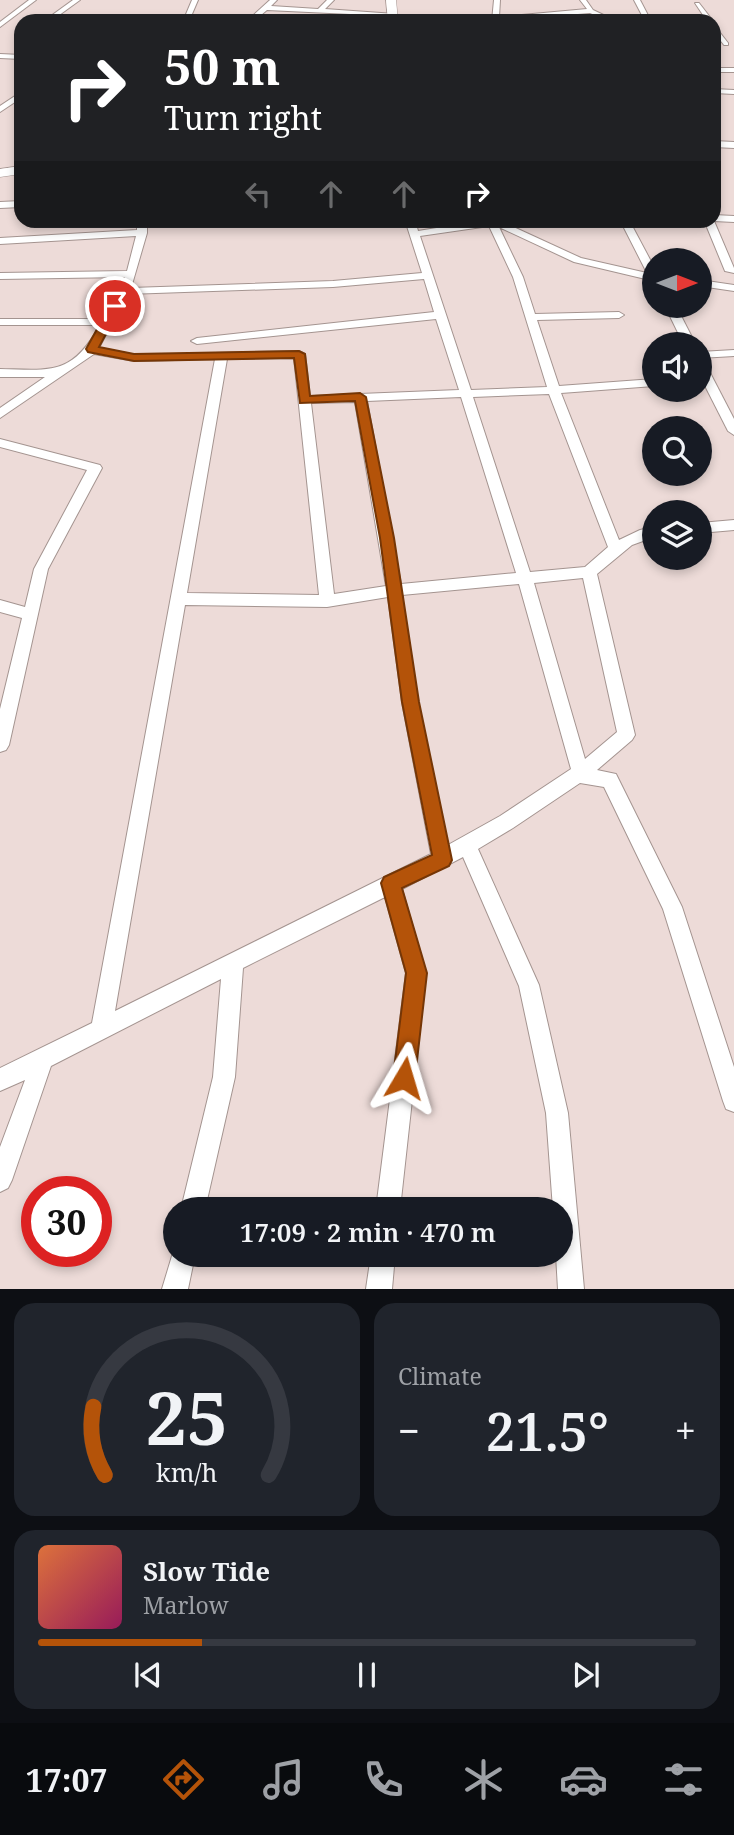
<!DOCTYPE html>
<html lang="en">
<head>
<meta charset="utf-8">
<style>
	body { margin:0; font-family:"Noto Serif",serif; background:#20242c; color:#f1f3f6; height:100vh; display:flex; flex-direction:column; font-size:26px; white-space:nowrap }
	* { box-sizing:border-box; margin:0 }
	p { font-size:23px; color:#9ea1a6 }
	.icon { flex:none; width:38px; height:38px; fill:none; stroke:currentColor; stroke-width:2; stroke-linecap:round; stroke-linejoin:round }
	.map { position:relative; height:1289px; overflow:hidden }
	.details { display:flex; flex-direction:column; gap:14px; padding:14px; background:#0d0f14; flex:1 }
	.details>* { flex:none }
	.guide { position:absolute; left:14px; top:14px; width:707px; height:214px; border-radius:21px; box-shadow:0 4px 10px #0003; background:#202124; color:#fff; overflow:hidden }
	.needle { width:46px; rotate:90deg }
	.tools { position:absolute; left:642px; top:248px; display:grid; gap:14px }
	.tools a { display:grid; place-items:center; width:70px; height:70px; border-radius:50%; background:#171b24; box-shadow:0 4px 10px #0003; font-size:35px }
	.speed { position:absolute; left:21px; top:1176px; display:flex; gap:14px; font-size:35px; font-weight:700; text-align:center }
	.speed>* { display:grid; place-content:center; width:91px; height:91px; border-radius:50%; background:#171b24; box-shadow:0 4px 10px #0003; line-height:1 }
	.speed .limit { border:10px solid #d22; background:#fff; color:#111 }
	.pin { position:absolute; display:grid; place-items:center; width:60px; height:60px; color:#fff; margin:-30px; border:4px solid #fff; border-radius:50%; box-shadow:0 2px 7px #0007 }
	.me { position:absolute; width:77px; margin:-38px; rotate:7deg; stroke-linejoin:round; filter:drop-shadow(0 0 5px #0008) }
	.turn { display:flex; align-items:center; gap:24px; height:147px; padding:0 35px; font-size:32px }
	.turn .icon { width:91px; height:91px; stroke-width:2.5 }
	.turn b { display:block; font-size:49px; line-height:60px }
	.lanes { display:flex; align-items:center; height:66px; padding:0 35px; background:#0003; justify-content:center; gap:35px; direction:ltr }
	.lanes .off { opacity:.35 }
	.big { font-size:52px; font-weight:600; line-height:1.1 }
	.details .tile { flex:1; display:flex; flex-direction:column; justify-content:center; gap:10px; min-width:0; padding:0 24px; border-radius:21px; background:#20242c }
	.details .dial { align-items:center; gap:0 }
	.dial svg { height:182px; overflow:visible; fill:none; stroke:#363941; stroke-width:7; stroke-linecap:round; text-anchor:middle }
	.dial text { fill:#f1f3f6; stroke:none }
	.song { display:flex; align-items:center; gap:21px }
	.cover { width:84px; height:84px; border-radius:10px; background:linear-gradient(135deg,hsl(20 70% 55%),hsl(330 70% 35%)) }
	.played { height:7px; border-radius:4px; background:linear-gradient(90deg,#b45309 25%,#363941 25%) }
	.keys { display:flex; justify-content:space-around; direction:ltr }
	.heat { display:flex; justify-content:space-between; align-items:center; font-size:38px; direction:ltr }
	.details .tiles { flex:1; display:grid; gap:14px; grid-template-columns:1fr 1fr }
	.tile:last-child { grid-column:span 2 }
	.trip { position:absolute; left:163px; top:1197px; width:410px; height:70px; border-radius:35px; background:#171b24; box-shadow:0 4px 10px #0003; font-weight:600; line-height:70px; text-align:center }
	.dock { display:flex; height:112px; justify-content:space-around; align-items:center; background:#090b0e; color:#9ea1a6 }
	.dock .icon { width:49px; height:49px }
	.dock .on { color:#b45309 }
	.dock b { font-size:32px; color:#f1f3f6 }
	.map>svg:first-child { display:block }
</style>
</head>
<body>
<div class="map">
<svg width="734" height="1289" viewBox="0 0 734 1289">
	<rect width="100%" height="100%" fill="#eddbd8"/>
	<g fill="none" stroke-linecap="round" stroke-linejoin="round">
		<defs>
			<g id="minor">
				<path d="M 29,0 L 36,0 L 0,27 L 0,22 Z"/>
				<path d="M 73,0 L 80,0 L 51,21 L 44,21 Z"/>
				<path d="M 192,0 L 198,0 L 189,21 L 116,21 L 184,19 Z"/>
				<path d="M 270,0 L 277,0 L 271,6 L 318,9 L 327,0 L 334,0 L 325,9 L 395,14 L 392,16 L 267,10 L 254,21 L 247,21 Z"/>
				<path d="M 494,0 L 500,0 L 499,17 L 587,9 L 580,0 L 586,0 L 593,10 L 616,21 L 608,21 L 590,13 L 492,21 Z"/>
				<path d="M 634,0 L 640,0 L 651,21 L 645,21 Z"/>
				<path d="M 695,3 L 699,3 L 713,21 L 707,21 Z"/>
				<path d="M 714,25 L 728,43 L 728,45 L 724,45 L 714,32 Z"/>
				<path d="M 0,54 L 21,55 L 21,59 L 0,58 Z"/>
				<rect x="714" y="68" width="20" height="4"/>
				<path d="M 714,89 L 734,90 L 734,94 L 714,93 Z"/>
				<path d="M 21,92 L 21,98 L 0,112 L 0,106 Z"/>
				<path d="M 714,141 L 734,142 L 734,148 L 714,147 Z"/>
				<path d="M 21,201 L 21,207 L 0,208 L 0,202 Z"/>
				<path d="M 714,215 L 734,216 L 734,222 L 714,221 L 734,268 L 734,273 L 725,271 L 704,220 L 714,220 Z"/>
				<path d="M 137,220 L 147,220 L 147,233 L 131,288 L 333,281 L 422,273 L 405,220 L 415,220 L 418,231 L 486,220 L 506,220 L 505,223 L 581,258 L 647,273 L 620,220 L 629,220 L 654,267 L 654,281 L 574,262 L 499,227 L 523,277 L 535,314 L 619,312 L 624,315 L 619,318 L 537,320 L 559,386 L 654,379 L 654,386 L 561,393 L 619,540 L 640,530 L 654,527 L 654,537 L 632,545 L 597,574 L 635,735 L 632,740 L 597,770 L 616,774 L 682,907 L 734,1067 L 734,1112 L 726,1109 L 723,1101 L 663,909 L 604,787 L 580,783 L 513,828 L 478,849 L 539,985 L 568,1113 L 584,1289 L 558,1289 L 556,1255 L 560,1255 L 560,1209 L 553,1209 L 546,1113 L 519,986 L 463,857 L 402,889 L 426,973 L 400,1209 L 376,1209 L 406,973 L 385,897 L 243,968 L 235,1077 L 205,1209 L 181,1209 L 213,1077 L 221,979 L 51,1066 L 12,1180 L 8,1188 L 0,1192 L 0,1147 L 25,1080 L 0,1091 L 0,1068 L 92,1023 L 215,359 L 134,361 L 94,354 L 0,418 L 0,408 L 45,377 L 0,377 L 0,369 C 51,370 72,376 100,325 L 0,325 L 0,319 L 103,319 L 125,277 L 0,279 L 0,273 L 127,271 L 136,236 L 0,244 L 0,238 L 137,230 ZM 489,226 L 513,277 L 547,387 L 471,390 L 420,236 ZM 424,279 L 434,312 L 197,338 L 191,341 L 197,344 L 436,319 L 459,390 L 310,396 L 305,354 L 299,351 L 134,355 L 99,348 L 127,294 L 333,287 ZM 294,358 L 319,595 L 187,593 L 227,359 ZM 549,394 L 608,547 L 585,567 L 530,572 L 473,397 ZM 461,397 L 516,573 L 401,584 L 367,401 ZM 355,402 L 386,586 L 334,594 L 311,403 ZM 583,578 L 617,732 L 585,759 L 534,583 ZM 519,584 L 571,769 L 500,816 L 448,845 L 418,702 L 402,595 ZM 388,597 L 402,702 L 431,854 L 115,1011 L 185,605 L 327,607 Z"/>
				<path d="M 700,280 L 734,285 L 734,291 L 700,286 Z"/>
				<path d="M 665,306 L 676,306 L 696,345 L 684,345 Z"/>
				<path d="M 734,350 L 734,356 L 700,358 L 700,352 Z"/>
				<path d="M 700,362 L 706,365 L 734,419 L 734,435 L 728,431 L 700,376 Z"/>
				<path d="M 0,439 L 100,465 L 102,468 L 48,569 L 9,745 L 6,750 L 0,752 L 0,709 L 22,618 L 0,612 L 0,600 L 25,607 L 34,569 L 87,470 L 0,447 Z"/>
				<path d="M 734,520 L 734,530 L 700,533 L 700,523 Z"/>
				<path d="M 175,1246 L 175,1255 L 195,1255 L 188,1289 L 162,1289 Z"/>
				<path d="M 371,1255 L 395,1255 L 392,1289 L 366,1289 Z"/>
			</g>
			<g id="secondary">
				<path d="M 386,0 L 396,0 L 398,21 L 388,21 Z"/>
				<path d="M 21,166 L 21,174 L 0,177 L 0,169 Z"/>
			</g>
		</defs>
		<use href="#minor" stroke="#a49490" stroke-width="2"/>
		<use href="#secondary" stroke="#a49490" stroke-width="1"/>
		<use href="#minor" fill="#fff" fill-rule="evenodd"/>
		<use href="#secondary" fill="#fff" fill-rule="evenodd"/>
	</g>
	<path fill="#b45309" stroke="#753606" stroke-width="2" d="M 115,303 L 121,306 L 99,347 L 134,354 L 299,351 L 305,354 L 310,396 L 360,393 L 366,397 L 394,538 L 419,702 L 452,860 L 449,866 L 402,888 L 427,973 L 415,1078 L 412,1086 L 404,1089 L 396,1086 L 393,1078 L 406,973 L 381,883 L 384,877 L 432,855 L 402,702 L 380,538 L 355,401 L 300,403 L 294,358 L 134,361 L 88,352 L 86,349 L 110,306 Z"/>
</svg>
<div class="tools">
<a><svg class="needle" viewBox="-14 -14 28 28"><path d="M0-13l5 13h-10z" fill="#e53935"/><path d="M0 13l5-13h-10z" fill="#9ea1a6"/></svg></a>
<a><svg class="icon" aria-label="sound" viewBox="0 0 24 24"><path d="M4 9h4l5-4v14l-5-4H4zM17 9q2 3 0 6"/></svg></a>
<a><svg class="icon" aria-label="search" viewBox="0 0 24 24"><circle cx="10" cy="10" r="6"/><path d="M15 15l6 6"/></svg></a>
<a><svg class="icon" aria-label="layers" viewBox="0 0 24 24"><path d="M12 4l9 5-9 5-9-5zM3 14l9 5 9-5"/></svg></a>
</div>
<div class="speed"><div class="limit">30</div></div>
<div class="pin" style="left:115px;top:306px;background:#d93025"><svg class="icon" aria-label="arrive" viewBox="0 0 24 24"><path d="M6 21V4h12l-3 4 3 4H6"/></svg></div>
<svg class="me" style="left:404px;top:1078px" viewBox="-20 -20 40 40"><path d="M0-17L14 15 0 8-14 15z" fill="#b45309" stroke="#fff" stroke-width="4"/></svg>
<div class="trip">17:09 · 2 min · 470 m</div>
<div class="guide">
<div class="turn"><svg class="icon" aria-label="right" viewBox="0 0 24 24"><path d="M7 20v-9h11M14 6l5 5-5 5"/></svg><div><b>50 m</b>Turn right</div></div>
<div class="lanes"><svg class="icon off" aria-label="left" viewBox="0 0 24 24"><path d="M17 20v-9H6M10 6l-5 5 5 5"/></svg><svg class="icon off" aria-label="ahead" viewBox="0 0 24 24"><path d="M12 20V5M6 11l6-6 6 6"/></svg><svg class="icon off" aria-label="ahead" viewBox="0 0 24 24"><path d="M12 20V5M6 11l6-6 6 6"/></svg><svg class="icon" aria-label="right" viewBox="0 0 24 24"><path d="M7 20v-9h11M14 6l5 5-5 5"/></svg></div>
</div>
</div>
<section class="details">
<div class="tiles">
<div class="tile dial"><svg viewBox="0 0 100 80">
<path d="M14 69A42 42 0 1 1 86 69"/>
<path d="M14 69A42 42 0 0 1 9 39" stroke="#b45309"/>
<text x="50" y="56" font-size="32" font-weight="700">25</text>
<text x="50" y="72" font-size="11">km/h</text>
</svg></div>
<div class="tile"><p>Climate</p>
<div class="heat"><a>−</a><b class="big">21.5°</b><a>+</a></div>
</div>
<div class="tile">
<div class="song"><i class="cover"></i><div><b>Slow Tide</b><p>Marlow</p></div></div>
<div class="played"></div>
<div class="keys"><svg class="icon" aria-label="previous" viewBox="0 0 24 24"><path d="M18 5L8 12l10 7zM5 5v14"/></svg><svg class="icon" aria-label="pause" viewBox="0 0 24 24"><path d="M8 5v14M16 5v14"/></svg><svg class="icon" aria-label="next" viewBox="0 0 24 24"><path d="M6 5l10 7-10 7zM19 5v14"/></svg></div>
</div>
</div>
</section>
<nav class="dock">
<b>17:07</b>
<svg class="icon on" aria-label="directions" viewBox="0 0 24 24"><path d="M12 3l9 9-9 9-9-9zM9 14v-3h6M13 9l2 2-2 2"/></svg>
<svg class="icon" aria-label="music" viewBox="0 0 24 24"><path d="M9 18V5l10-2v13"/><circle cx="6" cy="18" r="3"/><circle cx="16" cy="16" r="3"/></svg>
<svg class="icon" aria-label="phone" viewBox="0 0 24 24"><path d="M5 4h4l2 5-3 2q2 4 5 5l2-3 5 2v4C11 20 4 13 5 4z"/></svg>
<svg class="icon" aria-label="climate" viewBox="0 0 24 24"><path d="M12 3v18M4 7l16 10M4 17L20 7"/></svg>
<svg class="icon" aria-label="car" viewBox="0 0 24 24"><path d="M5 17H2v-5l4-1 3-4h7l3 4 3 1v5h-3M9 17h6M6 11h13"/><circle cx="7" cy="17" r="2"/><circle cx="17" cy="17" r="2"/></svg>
<svg class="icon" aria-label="filters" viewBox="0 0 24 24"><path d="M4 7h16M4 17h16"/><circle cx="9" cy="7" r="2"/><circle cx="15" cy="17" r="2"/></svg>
</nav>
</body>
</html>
